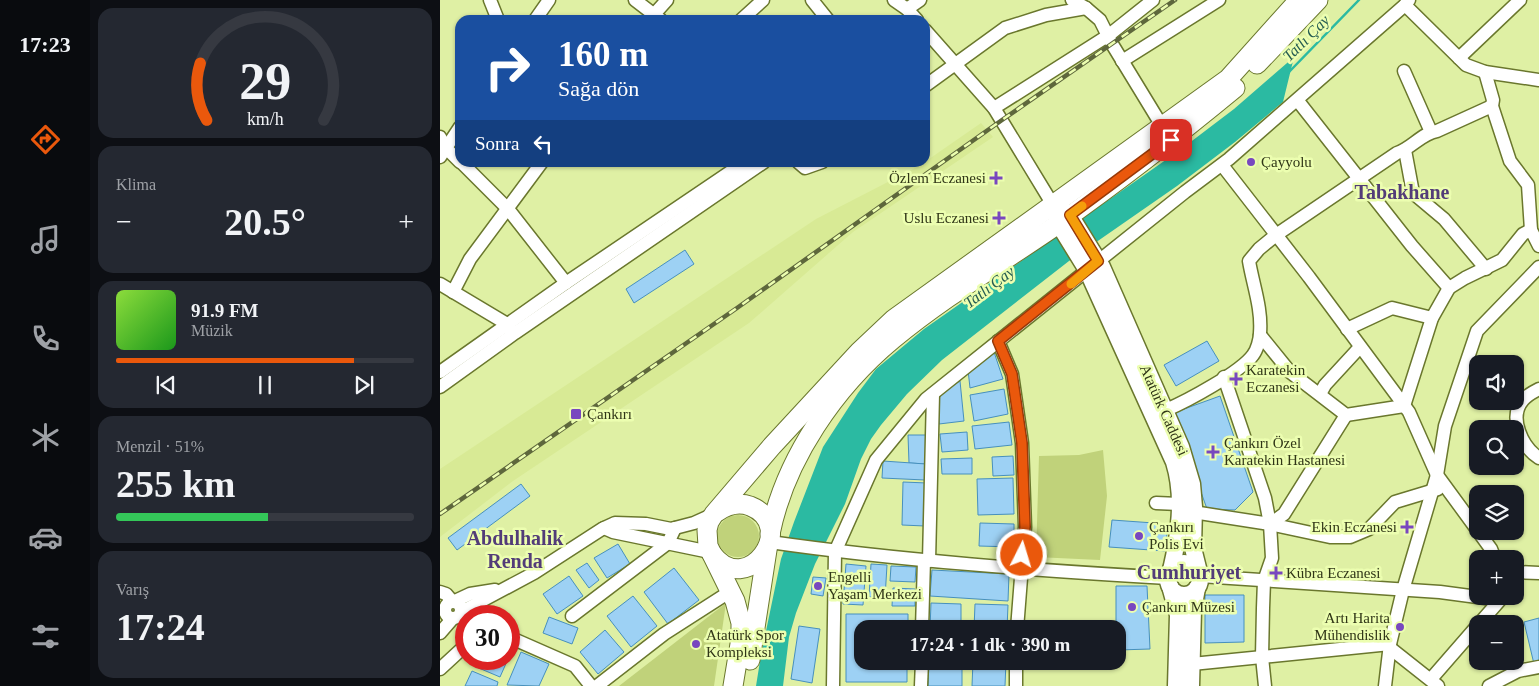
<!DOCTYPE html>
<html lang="tr">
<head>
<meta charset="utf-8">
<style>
	body { margin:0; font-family:"Times New Roman",serif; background:#242831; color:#f1f3f6; height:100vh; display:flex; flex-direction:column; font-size:19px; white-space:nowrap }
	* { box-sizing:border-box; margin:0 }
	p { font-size:16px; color:#9ea1a6 }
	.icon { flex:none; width:28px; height:28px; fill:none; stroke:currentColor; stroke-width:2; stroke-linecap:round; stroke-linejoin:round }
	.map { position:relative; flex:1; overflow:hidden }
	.details { display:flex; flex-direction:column; gap:8px; padding:8px; background:#0d0f14; width:350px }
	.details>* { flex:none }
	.banner { position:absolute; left:15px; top:15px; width:475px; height:152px; border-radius:15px; box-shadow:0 1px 4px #0004; background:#1a4fa0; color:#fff; overflow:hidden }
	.tools { position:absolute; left:1029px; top:355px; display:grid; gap:10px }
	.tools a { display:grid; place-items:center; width:55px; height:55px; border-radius:10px; background:#171b24; box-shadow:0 1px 4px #0004; font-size:25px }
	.speed { position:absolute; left:15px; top:605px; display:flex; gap:10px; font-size:25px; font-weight:700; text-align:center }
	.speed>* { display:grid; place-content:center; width:65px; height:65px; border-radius:50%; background:#171b24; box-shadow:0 1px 4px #0004; line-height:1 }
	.speed .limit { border:8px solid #d22; background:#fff; color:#111 }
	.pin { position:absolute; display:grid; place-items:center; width:42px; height:42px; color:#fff; margin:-21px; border-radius:10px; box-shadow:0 2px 8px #0006 }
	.me { position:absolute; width:55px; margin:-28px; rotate:5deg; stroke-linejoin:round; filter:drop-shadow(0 0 4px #0008) }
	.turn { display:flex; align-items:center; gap:18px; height:105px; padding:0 20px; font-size:22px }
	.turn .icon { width:65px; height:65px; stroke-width:2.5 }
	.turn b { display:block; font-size:35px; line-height:42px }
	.then { display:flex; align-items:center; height:48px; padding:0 20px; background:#0003; gap:10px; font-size:19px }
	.big { font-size:38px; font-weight:600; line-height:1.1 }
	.details .card { flex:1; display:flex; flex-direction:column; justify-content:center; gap:8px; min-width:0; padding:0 18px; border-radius:15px; background:#242831 }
	.details .dial { align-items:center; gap:0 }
	.dial svg { height:130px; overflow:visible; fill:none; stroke:#363941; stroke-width:7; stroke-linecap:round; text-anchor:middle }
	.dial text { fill:#f1f3f6; stroke:none }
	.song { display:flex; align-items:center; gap:15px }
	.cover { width:60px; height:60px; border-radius:8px; background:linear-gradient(135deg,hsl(90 70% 55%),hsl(120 70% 35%)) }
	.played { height:5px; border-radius:2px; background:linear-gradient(90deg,#ea580c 80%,#363941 80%) }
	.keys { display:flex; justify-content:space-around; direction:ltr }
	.heat { display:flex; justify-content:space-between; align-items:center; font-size:28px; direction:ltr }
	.charge { height:8px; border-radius:4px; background:linear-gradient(90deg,#34c759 51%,#363941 0) }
	.trip { position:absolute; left:414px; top:620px; width:272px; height:50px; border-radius:15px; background:#171b24; box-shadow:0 1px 4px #0004; font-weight:600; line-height:50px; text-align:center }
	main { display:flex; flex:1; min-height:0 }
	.menu { display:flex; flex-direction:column; width:90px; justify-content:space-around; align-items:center; background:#090b0e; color:#9ea1a6 }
	.menu .icon { width:35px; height:35px }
	.menu .on { color:#ea580c }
	.menu b { font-size:22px; color:#f1f3f6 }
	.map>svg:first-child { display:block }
</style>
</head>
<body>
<main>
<nav class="menu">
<b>17:23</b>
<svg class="icon on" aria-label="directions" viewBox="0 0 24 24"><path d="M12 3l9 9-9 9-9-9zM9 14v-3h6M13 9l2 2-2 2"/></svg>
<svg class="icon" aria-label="music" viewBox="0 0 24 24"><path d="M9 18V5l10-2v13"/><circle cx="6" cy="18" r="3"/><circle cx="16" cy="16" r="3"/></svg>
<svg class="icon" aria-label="phone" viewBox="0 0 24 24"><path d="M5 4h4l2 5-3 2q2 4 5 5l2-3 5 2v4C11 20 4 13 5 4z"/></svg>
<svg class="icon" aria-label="climate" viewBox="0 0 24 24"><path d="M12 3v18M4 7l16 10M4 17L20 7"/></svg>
<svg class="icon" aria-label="car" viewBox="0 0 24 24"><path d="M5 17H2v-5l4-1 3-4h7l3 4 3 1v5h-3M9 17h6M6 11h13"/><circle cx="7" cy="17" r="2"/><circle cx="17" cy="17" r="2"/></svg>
<svg class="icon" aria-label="filters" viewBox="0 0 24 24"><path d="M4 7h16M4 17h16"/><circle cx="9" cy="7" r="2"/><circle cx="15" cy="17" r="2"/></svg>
</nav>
<section class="details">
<div class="card dial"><svg viewBox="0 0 100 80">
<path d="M14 69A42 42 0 1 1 86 69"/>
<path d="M14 69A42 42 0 0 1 10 34" stroke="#ea580c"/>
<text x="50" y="56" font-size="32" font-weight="700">29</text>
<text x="50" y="72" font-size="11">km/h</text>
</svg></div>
<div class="card"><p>Klima</p>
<div class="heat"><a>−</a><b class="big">20.5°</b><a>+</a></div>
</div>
<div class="card">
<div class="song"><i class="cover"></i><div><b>91.9 FM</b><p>Müzik</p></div></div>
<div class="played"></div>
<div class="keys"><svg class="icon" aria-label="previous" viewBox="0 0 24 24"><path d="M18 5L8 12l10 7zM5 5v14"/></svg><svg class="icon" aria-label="pause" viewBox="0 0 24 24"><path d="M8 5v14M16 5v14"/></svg><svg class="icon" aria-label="next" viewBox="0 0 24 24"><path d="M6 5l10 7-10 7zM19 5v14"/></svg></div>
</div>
<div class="card"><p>Menzil · 51%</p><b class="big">255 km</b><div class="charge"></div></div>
<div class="card"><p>Varış</p><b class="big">17:24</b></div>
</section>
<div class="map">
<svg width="1099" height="686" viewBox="0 0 1099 686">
	<rect width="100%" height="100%" fill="#dff0a4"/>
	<path fill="#d8ea95" d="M 541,123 L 553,137 L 413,232 L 309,323 L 73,481 L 0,537 L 0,469 L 376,219 L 479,166 Z"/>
	<g fill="#c0d27a">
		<path d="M 663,450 L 667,496 L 660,560 L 596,557 L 599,456 L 639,455 Z"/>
		<circle cx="298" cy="536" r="21"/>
		<path d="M 286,603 L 274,686 L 179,686 Z"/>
	</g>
	<path fill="#2bbaa2" d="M 854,57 L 843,102 L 795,142 L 737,186 L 629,261 L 502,360 L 467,394 L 441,425 L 431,439 L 421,459 L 405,504 L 375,564 L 356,613 L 349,637 L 343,686 L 316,686 L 321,655 L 341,559 L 354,522 L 383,447 L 418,393 L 436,369 L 484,329 L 740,150 L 794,109 Z"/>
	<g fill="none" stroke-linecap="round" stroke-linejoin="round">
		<path stroke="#2bbaa2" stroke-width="2.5" d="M 849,72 L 919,0"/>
	</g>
	<g fill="#9dd1f4" stroke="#4790bd">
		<path d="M 245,250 L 254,264 L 194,303 L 186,289 Z"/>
		<path d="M 767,341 L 779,361 L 736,386 L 724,365 Z"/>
		<path d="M 554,352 L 563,379 L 530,388 L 528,370 Z"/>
		<path d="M 520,381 L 524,421 L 499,424 L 497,396 Z"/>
		<path d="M 564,389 L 568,414 L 534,421 L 530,395 Z"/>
		<path d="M 780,396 L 813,492 L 795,510 L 767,509 L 733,413 Z"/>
		<path d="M 569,422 L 572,445 L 535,449 L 532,426 Z"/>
		<path d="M 527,432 L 528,450 L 502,452 L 500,434 Z"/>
		<path d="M 468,435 L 487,435 L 486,464 L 469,463 Z"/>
		<path d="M 573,456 L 574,475 L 553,476 L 552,457 Z"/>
		<path d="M 532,458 L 532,474 L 502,474 L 501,459 Z"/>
		<path d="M 443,461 L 486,464 L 485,480 L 442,478 Z"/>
		<path d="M 573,478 L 574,514 L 538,515 L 537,479 Z"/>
		<path d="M 463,482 L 487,483 L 485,526 L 462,525 Z"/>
		<path d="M 81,484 L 90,496 L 17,550 L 8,538 Z"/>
		<path d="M 672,520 L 728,524 L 725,551 L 669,547 Z"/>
		<path d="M 540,523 L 574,524 L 574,547 L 539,546 Z"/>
		<path d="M 178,544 L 190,564 L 167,578 L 154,558 Z"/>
		<path d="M 147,563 L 159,580 L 149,588 L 136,570 Z"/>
		<path d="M 406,564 L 426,566 L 423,605 L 403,604 Z"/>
		<path d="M 431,564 L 447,565 L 445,598 L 429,597 Z"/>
		<path d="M 451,566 L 476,567 L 475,582 L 450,581 Z"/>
		<path d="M 234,568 L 259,600 L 228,624 L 204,592 Z"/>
		<path d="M 492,570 L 569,574 L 568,601 L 490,596 Z"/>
		<path d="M 129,576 L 143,596 L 117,614 L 103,594 Z"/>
		<path d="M 373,577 L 386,578 L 383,596 L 371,594 Z"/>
		<path d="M 676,586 L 707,586 L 710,649 L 678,650 L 678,629 L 676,629 Z"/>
		<path d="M 453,588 L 475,589 L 475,606 L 452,606 Z"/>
		<path d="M 765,595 L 804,595 L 804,642 L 765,643 Z"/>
		<path d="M 193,596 L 217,626 L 191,647 L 167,616 Z"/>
		<path d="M 491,603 L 521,604 L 521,629 L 490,629 Z"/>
		<path d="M 535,604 L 568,605 L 567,629 L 534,629 Z"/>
		<path d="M 406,614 L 468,614 L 468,629 L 422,629 L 422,661 L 467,661 L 467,682 L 406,682 Z"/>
		<path d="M 109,617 L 138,628 L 132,644 L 103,633 Z"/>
		<path d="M 1099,618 L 1099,663 L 1094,664 L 1084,622 Z"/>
		<path d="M 359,626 L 380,629 L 372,683 L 351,679 Z"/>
		<path d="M 165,630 L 184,652 L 158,674 L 140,652 Z"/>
		<path d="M 81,652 L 109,664 L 99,686 L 67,685 Z"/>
		<path d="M 37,659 L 68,659 L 60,677 L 34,666 Z"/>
		<path d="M 489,661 L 522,662 L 522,686 L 488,686 Z"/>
		<path d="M 533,661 L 566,661 L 565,686 L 532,686 Z"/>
		<path d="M 32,671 L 58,682 L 57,686 L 25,686 Z"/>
	</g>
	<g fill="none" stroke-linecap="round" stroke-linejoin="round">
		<defs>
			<g id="minor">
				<path d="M 50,0 L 58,20"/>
				<path d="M 195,0 L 221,20"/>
				<path d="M 372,0 L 388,20"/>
				<path d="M 454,0 L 467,9 L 477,20"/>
				<path d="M 632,0 L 646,8 L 660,20 L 672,44 L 722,126"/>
				<path d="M 965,5 L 1026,65 L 1045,72 L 1099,80"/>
				<path d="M 467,9 L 480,0"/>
				<path d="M 95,20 L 109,0"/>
				<path d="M 209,20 L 227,0"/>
				<path d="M 301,20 L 323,0"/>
				<path d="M 485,30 L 554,108 L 613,205"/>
				<path d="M 1019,58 L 1080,0"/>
				<path d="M 682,61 L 779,0"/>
				<path d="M 964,71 L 991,132"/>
				<path d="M 1045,72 L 1053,100 L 1052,106 L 1070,161 L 1088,185 L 1091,230 L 1099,246"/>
				<path d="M 485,86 L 565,28 L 606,15 L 646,8"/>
				<path d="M 858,101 L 972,246 L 1009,288"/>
				<path d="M 554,108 L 669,35 L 713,0"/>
				<path d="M 0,137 L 6,148 L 20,162"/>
				<path d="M 965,150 L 973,193 L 1004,219 L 1046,269"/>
				<path d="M 0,157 L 20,127"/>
				<path d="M 21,162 L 68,209 L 126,283"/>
				<path d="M 358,162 L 365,168 L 382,162"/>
				<path d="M 782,165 L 869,277 L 969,412 L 997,475 L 1038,531"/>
				<path d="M 0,284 L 67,324 L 71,330"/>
				<path d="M 13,292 L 30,259 L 102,162"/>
				<path d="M 907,329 L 952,308 L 992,318"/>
				<path d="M 820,335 L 850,372 L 906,415 L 964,406 L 992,318 L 1009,288 L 1025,278 L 1062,260 L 1083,234 L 1091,230"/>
				<path d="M 558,341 L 572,374 L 582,443 L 585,527 L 577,629"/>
				<path d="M 0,372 L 126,283 L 305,162"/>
				<path d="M 784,377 L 825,498 L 830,524 L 832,558 L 824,581 L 823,608 L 822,657 L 825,686"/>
				<path d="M 0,387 L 75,333 L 324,162"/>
				<path d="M 1099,389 C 1093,392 1087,395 1083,400 C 1068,417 1082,447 1099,458"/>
				<path d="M 880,394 L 885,385 L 920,347"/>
				<path d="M 726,410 C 747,401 801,372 813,355 C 817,350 820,339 820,333 C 822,308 813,285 809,261 L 819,249 L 836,235 L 957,153 C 972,148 982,133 997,131 L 1052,106"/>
				<path d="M 906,415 L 844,514 L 830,524 L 890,537 L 910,537 L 929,529 L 955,502 L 998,489"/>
				<path d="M 716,503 L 739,504"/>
				<path d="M 753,512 L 830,524"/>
				<path d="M 164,528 L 173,532 L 270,552"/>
				<path d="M 1038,531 L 1051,549 L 1055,559"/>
				<path d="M 330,542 C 462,561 595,570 728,578"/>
				<path d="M 489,561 L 493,394"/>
				<path d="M 1075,572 L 1099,573"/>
				<path d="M 760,576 L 1000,592 L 1060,600 L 1039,624"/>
				<path d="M 0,592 L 6,594 L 12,601"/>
				<path d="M 15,601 L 30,594 L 55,590"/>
				<circle cx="13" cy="610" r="8"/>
				<path d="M 21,612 L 94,573 L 162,529 L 175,523 L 206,524 L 231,529 L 254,523 L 274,514"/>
				<path d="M 132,616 L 228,543 L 235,528"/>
				<path d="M 482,629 L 484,560"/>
				<path d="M 0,633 L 13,618"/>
				<path d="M 69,637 L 135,666 L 151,686"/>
				<path d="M 950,648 L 998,686"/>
				<path d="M 752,664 L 950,644"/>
				<path d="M 0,669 L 26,645"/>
				<path d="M 991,679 L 1038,625"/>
				<path d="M 157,686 L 224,634 L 291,591"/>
				<path d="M 393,686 L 395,552 L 436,460 L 486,399 L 745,192 L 789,159 L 965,5 L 969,0"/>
				<path d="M 481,686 L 482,661"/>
				<path d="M 576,686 L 576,661"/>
				<path d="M 945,686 L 950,644 L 963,590 L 997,475 L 1005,426 L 1037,331 L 1099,267"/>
				<path d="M 1049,686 L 1078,671 L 1099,667"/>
			</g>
			<g id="major">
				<path d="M 619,209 L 630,215 L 662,267 L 741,447 L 752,484 L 754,507 L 753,548 L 759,572"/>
				<path d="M 615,212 L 618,223 L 647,270 L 734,462 C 745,497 739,536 731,570"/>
				<circle cx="744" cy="579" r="16"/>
				<path d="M 730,586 L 738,615 L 736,686"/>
				<path d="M 751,686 L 753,610 L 757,588"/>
			</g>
			<g id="highway">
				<path d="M 817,64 L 878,0"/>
				<path d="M 330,534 C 345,459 395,387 453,339 C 505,296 563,262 618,224 C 679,181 738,135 795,88"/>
				<path d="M 272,554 C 307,600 360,526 310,506 C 299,502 287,505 277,512"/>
				<path d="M 310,660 L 327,550"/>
				<path d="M 293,686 L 301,638 L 301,623 L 295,601 L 268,546 L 267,530 L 269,522 L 274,514 L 332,446 L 419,352 L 454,319 L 788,79 L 859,0"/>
			</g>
		</defs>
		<use href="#minor" stroke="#6a772d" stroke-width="15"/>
		<use href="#major" stroke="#6a772d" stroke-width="19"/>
		<use href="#highway" stroke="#6a772d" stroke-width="21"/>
		<use href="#minor" stroke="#fff" stroke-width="12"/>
		<use href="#major" stroke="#fff" stroke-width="16"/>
		<use href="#highway" stroke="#fff" stroke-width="19"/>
		<defs>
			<path id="rail" d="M 0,514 L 297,308 L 562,120 L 735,0"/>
		</defs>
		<use href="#rail" stroke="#5e673c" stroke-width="4.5"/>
		<use href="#rail" stroke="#ecfeb0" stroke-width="2.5" stroke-dasharray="8" stroke-linecap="butt"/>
	</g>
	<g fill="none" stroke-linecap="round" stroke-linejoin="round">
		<defs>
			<path id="route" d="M 582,555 L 585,527 L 582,443 L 572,374 L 558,341 L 658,261 L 630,215 L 731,140"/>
		</defs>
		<use href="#route" stroke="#983908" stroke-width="12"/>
		<use href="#route" stroke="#ea580c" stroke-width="9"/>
		<path stroke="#f59e0b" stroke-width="9" d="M 631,284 L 658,261 L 630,215 L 642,206"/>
	</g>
	<g fill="#7847bf" stroke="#ecfeb0" stroke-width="2">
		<circle cx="811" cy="162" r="5"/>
		<path d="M553.5 170.5h5v5h5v5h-5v5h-5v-5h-5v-5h5z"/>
		<path d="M556.5 210.5h5v5h5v5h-5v5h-5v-5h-5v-5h5z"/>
		<path d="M793.5 371.5h5v5h5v5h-5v5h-5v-5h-5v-5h5z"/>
		<rect x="130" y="408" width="12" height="12" rx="2.5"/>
		<path d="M770.5 444.5h5v5h5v5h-5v5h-5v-5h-5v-5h5z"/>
		<path d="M964.5 519.5h5v5h5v5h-5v5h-5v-5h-5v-5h5z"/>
		<circle cx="699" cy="536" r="5"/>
		<path d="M833.5 565.5h5v5h5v5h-5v5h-5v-5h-5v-5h5z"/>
		<circle cx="378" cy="586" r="5"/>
		<circle cx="692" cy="607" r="5"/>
		<circle cx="960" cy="627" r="5"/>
		<circle cx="256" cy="644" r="5"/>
	</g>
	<g text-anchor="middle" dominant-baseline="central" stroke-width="5" stroke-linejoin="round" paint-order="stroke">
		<g font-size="15" fill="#303617" stroke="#ecfeb0" text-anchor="start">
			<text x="821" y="162">Çayyolu</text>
			<text x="546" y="178" text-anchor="end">Özlem Eczanesi</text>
			<text x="549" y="218" text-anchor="end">Uslu Eczanesi</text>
			<text x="806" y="370">Karatekin<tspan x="806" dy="17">Eczanesi</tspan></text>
			<text x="147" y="414">Çankırı</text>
			<text x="784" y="443">Çankırı Özel<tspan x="784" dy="17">Karatekin Hastanesi</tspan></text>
			<text x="709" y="527">Çankırı<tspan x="709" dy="17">Polis Evi</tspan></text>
			<text x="957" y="527" text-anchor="end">Ekin Eczanesi</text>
			<text x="846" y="573">Kübra Eczanesi</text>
			<text x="388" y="577">Engelli<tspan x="388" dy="17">Yaşam Merkezi</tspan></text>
			<text x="702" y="607">Çankırı Müzesi</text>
			<text x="950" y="618" text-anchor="end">Artı Harita<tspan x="950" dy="17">Mühendislik</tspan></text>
			<text x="266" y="635">Atatürk Spor<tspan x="266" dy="17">Kompleksi</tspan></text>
		</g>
		<g font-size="15" fill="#303617" stroke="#ecfeb0">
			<text transform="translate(724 410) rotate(66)">Atatürk Caddesi</text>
		</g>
		<g font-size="16" font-style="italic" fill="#265d52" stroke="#ecfeb0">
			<text transform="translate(866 38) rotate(-45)">Tatlı Çay</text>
			<text transform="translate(549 287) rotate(-37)">Tatlı Çay</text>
		</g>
		<g font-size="20" font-weight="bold" fill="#523c78" stroke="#ecfeb0">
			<text x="962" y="192">Tabakhane</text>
			<text x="75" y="538">Abdulhalik<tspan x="75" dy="23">Renda</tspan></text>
			<text x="749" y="572">Cumhuriyet</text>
		</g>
	</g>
</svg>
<div class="tools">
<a><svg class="icon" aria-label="sound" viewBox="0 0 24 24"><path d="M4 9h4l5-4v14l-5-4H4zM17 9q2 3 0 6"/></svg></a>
<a><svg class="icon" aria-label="search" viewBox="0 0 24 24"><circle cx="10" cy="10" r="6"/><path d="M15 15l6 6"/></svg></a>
<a><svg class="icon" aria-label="layers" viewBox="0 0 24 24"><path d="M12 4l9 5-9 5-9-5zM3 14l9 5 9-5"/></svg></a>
<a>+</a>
<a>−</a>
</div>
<div class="speed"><div class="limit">30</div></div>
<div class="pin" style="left:731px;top:140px;background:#d93025"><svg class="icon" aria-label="arrive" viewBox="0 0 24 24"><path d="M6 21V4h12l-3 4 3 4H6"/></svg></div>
<svg class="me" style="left:582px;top:555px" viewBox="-20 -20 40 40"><circle r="17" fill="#ea580c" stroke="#fff" stroke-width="3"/><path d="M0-11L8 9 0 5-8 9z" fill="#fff"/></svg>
<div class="trip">17:24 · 1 dk · 390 m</div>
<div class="banner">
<div class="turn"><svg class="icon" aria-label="right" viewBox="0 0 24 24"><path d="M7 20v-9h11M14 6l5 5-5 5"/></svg><div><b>160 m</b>Sağa dön</div></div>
<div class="then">Sonra<svg class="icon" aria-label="left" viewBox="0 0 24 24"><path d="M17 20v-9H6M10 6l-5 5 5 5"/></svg></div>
</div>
</div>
</main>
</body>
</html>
